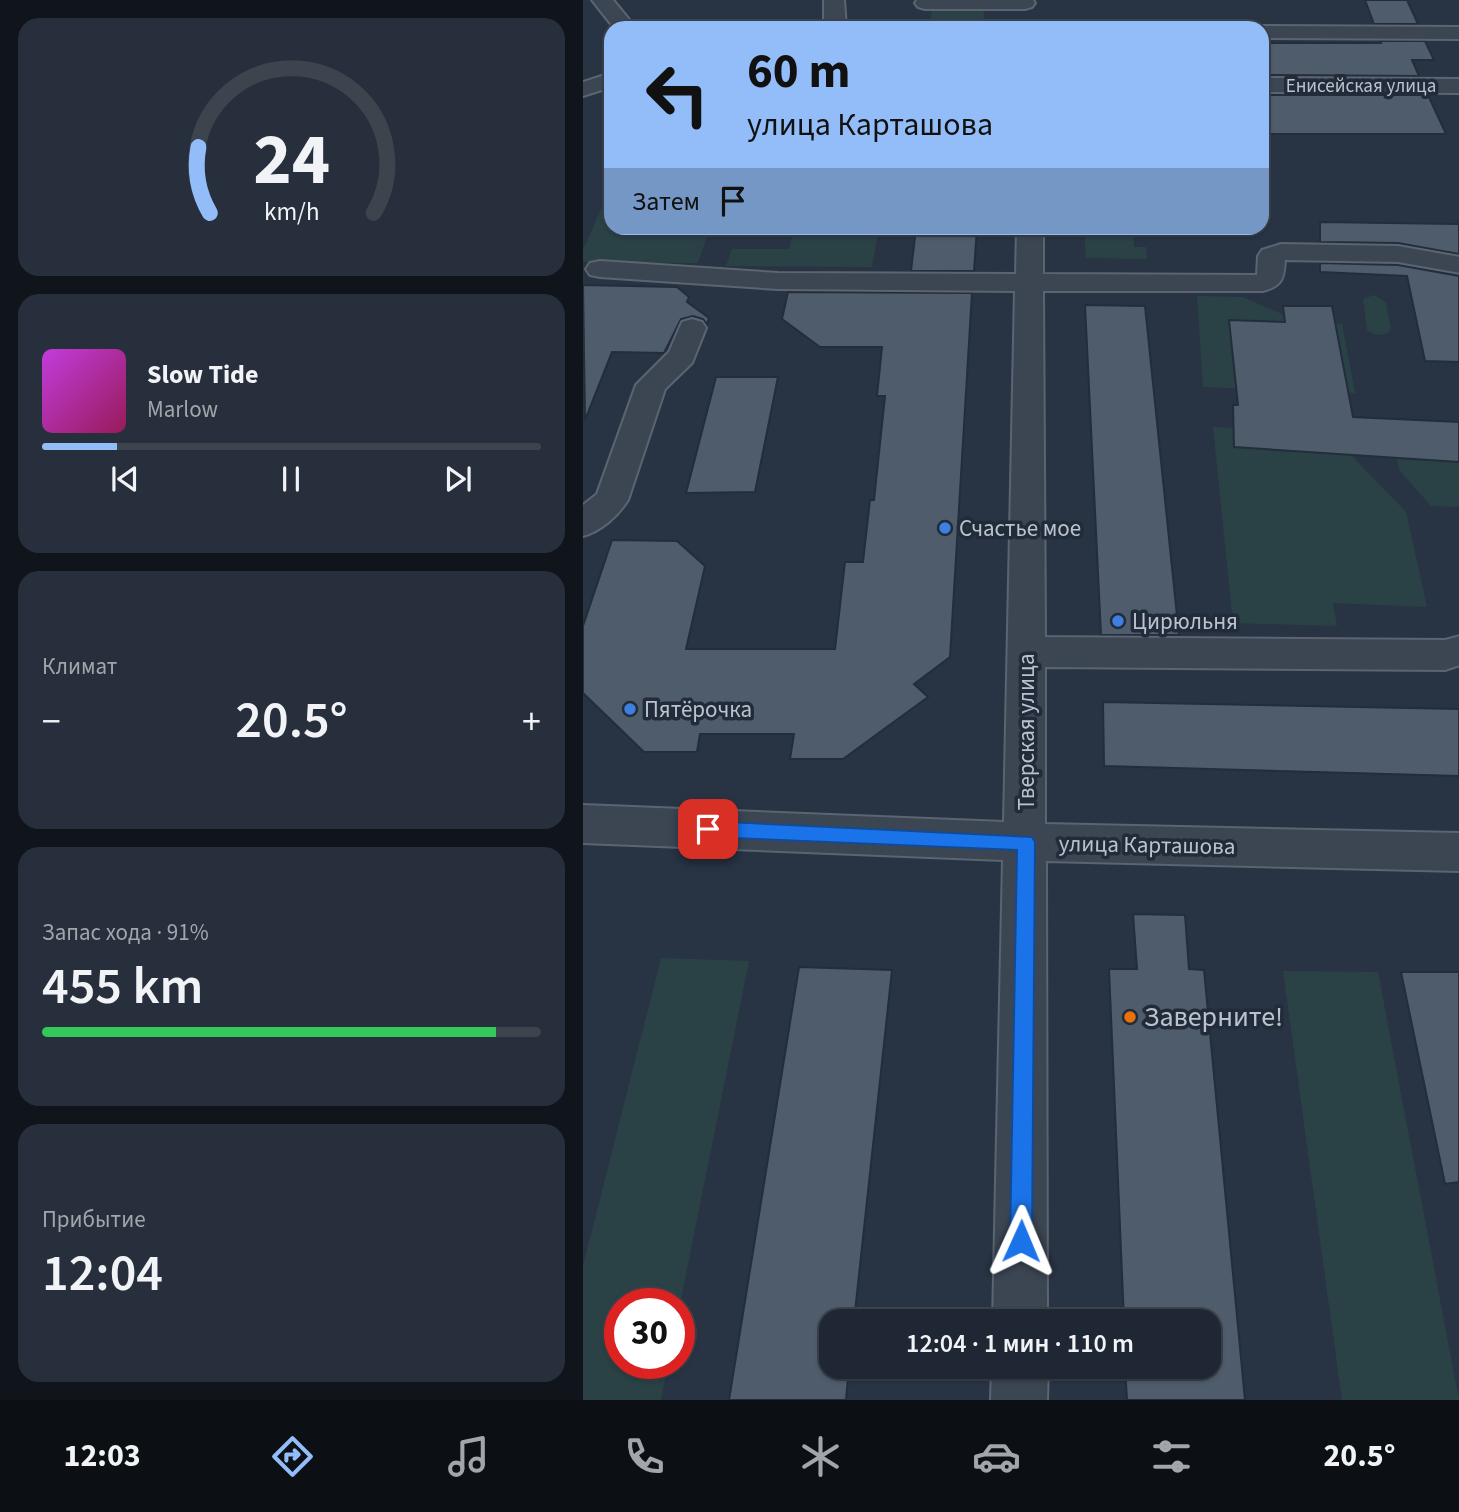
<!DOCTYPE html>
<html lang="ru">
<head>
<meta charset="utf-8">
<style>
	body { margin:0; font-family:"Source Sans 3",sans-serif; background:#262f3b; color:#f1f3f6; height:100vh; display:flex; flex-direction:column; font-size:26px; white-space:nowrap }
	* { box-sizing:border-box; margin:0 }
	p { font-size:23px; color:#a1a5ac }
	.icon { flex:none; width:38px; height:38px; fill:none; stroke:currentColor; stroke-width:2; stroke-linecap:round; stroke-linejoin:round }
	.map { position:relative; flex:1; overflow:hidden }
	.panel { display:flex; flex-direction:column; gap:18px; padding:18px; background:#10151c; width:583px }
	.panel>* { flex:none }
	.hud { position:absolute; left:21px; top:21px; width:665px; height:214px; border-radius:21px; box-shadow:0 2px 5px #0004,0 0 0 2px #3c444e; background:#93bdf8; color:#111; overflow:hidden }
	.speed { position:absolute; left:21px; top:1288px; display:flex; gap:14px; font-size:35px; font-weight:700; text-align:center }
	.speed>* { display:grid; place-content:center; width:91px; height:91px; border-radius:50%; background:#1e2733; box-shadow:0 2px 5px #0004,0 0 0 2px #3c444e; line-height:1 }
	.speed .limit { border:10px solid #d22; background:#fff; color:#111 }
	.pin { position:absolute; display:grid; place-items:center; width:60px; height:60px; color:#fff; margin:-30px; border-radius:14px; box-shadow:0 4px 10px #0006 }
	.me { position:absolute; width:77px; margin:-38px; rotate:1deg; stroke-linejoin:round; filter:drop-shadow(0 0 5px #0008) }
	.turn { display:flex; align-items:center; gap:24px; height:147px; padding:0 28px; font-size:32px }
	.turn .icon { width:91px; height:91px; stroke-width:2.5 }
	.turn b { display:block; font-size:49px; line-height:60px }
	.then { display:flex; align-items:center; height:66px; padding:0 28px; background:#0003; gap:14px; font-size:26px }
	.big { font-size:52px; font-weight:600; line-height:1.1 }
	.panel .tile { flex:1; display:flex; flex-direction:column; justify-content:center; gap:10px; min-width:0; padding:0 24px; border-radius:21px; background:#262f3b }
	.panel .dial { align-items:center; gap:0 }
	.dial svg { height:182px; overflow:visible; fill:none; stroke:#3c444e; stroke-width:7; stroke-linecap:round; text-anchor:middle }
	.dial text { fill:#f1f3f6; stroke:none }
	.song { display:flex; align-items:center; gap:21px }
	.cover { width:84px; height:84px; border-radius:10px; background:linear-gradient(135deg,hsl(290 70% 55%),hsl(330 70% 35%)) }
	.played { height:7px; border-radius:4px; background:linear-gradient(90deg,#93bdf8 15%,#3c444e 15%) }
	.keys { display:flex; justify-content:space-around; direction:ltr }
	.heat { display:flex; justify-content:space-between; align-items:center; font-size:38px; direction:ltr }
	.charge { height:10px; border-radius:5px; background:linear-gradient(90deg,#34c759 91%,#3c444e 0) }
	.trip { position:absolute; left:236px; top:1309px; width:402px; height:70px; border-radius:21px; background:#1e2733; box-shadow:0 2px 5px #0004,0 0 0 2px #3c444e; font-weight:600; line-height:70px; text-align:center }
	.menu { display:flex; height:112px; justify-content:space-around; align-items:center; background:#0c1014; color:#a1a5ac }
	.menu .icon { width:49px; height:49px }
	.menu .current { color:#93bdf8 }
	.menu b { font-size:32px; color:#f1f3f6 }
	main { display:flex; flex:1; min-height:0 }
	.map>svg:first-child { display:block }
</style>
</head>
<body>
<main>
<section class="panel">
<div class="tile dial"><svg viewBox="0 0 100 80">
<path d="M14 69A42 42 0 1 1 86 69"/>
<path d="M14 69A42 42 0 0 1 9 40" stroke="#93bdf8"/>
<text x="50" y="56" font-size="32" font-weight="700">24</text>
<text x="50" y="72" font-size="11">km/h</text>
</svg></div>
<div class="tile">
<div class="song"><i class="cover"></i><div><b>Slow Tide</b><p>Marlow</p></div></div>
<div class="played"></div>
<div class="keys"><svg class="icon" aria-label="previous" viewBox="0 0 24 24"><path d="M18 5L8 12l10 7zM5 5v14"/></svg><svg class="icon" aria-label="pause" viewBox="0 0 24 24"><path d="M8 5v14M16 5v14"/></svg><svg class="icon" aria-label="next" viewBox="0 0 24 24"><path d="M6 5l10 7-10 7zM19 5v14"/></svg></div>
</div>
<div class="tile"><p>Климат</p>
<div class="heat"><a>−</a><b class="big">20.5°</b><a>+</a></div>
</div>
<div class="tile"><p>Запас хода · 91%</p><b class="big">455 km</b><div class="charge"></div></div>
<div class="tile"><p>Прибытие</p><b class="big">12:04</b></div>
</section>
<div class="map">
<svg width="877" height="1400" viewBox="0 0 877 1400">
	<rect width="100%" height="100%" fill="#283444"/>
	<g fill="#2a4245">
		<path d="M 349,8 L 401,8 L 400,28 L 347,28 Z"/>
		<path d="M 28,187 L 28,228 L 127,228 L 115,263 L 0,262 L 0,250 Z"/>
		<path d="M 211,228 L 296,228 L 289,267 L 143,266 L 149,249 L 206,249 Z"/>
		<path d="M 501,228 L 550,228 L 551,247 L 563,247 L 564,259 L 503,258 Z"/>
		<path d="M 791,295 L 803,303 L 808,329 L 804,334 L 793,335 L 784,330 L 780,299 Z"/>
		<path d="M 614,296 L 660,297 L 717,322 L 647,320 L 650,354 L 759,358 L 752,324 L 759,324 L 772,393 L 620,387 Z"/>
		<path d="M 630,427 L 650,428 L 651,447 L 768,455 L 823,512 L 844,607 L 750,603 L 754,626 L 650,623 Z"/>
		<path d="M 814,459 L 876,462 L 876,507 L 848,506 L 817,471 Z"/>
		<path d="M 78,958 L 166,961 L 96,1309 L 96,1304 L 37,1304 L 37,1363 L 85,1363 L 78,1400 L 0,1400 L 0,1266 Z"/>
		<path d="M 700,971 L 795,972 L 876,1400 L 759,1400 Z"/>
	</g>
	<g fill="#4e5c6c" stroke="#232d3b" stroke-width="2">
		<path d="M 782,0 L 824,0 L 835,24 L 791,24 Z"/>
		<path d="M 797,41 L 842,41 L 851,60 L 829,60 L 836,76 L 679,75 L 679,43 L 798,43 Z"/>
		<path d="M 679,95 L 845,95 L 863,134 L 679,134 Z"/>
		<path d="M 737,222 L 876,224 L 876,254 L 815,243 L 737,242 Z"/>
		<path d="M 333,228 L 394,228 L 391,271 L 328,271 Z"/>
		<path d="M 737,263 L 815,265 L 876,276 L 876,362 L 842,361 L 824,276 L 737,272 Z"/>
		<path d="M 0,285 L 94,287 L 106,297 L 104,302 L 126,318 L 124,324 L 120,319 L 110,316 L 98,319 L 81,353 L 29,352 L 2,420 Z"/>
		<path d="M 205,292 L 389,293 L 367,657 L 331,684 L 345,697 L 260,759 L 207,759 L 211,734 L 117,734 L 114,752 L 61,752 L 0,693 L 0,626 L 29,540 L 94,541 L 122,566 L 103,649 L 252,649 L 262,562 L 280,562 L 287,500 L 291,500 L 302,396 L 294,396 L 299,347 L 237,347 L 199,319 Z"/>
		<path d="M 502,305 L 562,306 L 596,635 L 518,635 Z"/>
		<path d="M 700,306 L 749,306 L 770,417 L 876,422 L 876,462 L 651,447 L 650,405 L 655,405 L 646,320 L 702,322 Z"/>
		<path d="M 133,377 L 195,377 L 172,492 L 103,493 Z"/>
		<path d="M 520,702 L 876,709 L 876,776 L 521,766 Z"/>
		<path d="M 550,914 L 602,915 L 606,969 L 621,970 L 662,1400 L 544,1400 L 542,1367 L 626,1367 L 626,1321 L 541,1321 L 526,969 L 554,969 Z"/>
		<path d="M 216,967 L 309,970 L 271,1321 L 248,1321 L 248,1367 L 266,1367 L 263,1400 L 146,1400 Z"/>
		<path d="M 818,972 L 876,972 L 876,1182 L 862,1184 Z"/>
	</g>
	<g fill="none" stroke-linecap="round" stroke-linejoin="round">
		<defs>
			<g id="minor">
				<path d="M 9,0 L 30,0 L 53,28 L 31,28 Z"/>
				<path d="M 241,0 L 261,0 L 263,28 L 241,28 Z"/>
				<path d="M 334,0 L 450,0 L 452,3 L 449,7 L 442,9 L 342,9 L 335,7 L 332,3 Z"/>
				<path d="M 679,26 L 877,27 L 877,39 L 679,38 L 679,28 L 671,28 Z"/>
				<path d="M 28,73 L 28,87 L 0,96 L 0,82 Z"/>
				<path d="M 679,78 L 877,79 L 877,93 L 679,92 Z"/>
				<path d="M 434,228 L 460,228 L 460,274 L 674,275 L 675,256 L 679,250 L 698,244 L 815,246 L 877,257 L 877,273 L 815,262 L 702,260 C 701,279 699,286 680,291 L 460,291 L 462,637 L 862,640 L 877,636 L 877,665 L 862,670 L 462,667 L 462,824 L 877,833 L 877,871 L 463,861 L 464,1321 L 410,1321 L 420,860 L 0,843 L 0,805 L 421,822 L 432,291 L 195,289 L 17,277 L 7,275 L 3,269 L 7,263 L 17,261 L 195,273 L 433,274 Z"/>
				<path d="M 109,319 L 119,322 L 123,328 L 109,363 L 82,389 L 45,500 C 35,516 18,531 0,536 L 0,505 L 14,494 L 53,385 L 86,352 L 99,322 Z"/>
				<path d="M 409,1367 L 465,1367 L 464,1400 L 408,1400 Z"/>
			</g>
		</defs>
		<use href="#minor" stroke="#5b6471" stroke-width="4"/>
		<use href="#minor" fill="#3c4653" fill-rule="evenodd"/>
	</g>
	<path fill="#1a73e8" stroke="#114b97" stroke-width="2" d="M 125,821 L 449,837 L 452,842 L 449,1241 L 446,1249 L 438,1252 L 431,1249 L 427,1241 L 434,850 L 125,837 L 119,835 L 117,829 L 119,824 Z"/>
	<g fill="#3f7fe0" stroke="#212b39" stroke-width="2.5">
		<circle cx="362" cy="528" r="7"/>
		<circle cx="535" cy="621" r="7"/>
		<circle cx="47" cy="709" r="7"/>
	</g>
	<circle fill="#e8710a" stroke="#212b39" stroke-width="2.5" cx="547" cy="1017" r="7"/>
	<g text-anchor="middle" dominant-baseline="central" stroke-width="7" stroke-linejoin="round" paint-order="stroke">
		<g font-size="19" fill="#bac2cd" stroke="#212b39">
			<text x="778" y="86">Енисейская улица</text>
		</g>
		<g font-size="23" fill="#bac2cd" stroke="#212b39" text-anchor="start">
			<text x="376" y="528">Счастье мое</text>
			<text x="549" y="621">Цирюльня</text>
			<text x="61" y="709">Пятёрочка</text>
		</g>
		<g font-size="23" fill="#bac2cd" stroke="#212b39">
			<text transform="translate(443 732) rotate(-90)">Тверская улица</text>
			<text transform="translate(564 845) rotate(1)">улица Карташова</text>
		</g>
		<g font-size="28" fill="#bac2cd" stroke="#212b39" text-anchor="start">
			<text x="561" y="1017">Заверните!</text>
		</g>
	</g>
</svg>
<div class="speed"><div class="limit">30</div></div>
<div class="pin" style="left:125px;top:829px;background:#d93025"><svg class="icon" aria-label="arrive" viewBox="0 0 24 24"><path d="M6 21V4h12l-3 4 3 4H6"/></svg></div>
<svg class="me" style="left:438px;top:1241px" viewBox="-20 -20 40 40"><path d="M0-17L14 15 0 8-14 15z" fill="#1a73e8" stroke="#fff" stroke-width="4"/></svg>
<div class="trip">12:04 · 1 мин · 110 m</div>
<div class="hud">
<div class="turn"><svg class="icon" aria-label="left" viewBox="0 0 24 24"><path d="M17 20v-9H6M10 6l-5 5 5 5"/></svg><div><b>60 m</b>улица Карташова</div></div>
<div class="then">Затем<svg class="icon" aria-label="arrive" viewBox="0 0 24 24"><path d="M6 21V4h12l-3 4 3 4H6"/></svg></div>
</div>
</div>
</main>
<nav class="menu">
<b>12:03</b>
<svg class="icon current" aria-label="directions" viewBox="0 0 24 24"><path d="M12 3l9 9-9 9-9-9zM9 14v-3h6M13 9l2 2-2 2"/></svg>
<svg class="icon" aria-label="music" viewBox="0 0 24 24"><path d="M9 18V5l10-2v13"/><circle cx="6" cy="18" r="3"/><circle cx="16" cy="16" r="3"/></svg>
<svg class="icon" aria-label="phone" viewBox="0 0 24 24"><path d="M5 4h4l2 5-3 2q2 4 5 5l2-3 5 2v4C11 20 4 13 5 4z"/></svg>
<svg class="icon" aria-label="climate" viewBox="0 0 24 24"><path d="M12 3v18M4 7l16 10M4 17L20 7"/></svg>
<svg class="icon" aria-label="car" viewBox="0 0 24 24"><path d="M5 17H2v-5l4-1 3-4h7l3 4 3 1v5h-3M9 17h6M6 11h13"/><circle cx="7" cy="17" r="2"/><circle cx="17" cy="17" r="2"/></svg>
<svg class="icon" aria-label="filters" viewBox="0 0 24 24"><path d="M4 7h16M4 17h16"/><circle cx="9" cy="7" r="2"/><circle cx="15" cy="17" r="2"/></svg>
<b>20.5°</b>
</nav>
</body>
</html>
